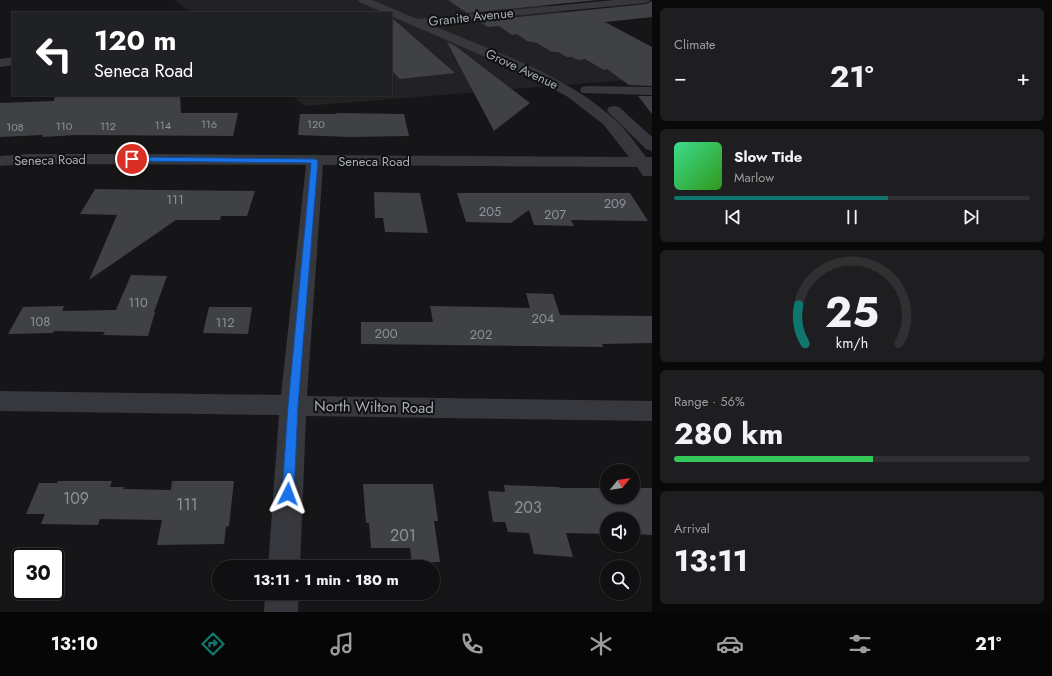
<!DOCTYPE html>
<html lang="en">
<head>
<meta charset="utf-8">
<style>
	body { margin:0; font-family:Jost,sans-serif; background:#1e1e20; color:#f1f3f6; height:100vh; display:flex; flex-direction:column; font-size:15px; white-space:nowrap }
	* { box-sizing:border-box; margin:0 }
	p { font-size:13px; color:#9c9d9f }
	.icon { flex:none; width:22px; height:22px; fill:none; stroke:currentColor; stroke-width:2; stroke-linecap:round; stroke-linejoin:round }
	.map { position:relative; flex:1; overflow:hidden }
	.details { display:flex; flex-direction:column; gap:8px; padding:8px; background:#09090a; width:400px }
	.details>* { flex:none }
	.banner { position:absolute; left:12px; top:12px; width:380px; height:84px; border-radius:0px; box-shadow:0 1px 3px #0004,0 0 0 1px #303032; background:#202124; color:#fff; overflow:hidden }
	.needle { width:26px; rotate:60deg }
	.controls { position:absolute; left:600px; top:464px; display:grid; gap:8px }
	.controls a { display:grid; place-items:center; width:40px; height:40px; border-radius:50%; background:#101012; box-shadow:0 1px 3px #0004,0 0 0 1px #303032; font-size:20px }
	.speed { position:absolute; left:12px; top:548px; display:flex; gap:8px; font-size:20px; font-weight:700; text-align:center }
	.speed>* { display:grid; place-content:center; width:52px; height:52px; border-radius:50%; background:#101012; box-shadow:0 1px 3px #0004,0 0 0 1px #303032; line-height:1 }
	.speed .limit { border:2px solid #111; border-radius:6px; background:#fff; color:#111 }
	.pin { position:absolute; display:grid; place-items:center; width:34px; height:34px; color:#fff; margin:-17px; border:2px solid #fff; border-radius:50%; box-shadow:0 1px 4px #0007 }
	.me { position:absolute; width:44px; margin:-22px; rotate:3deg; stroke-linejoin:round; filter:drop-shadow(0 0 3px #0008) }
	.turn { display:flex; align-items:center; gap:14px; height:84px; padding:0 16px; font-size:18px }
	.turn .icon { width:52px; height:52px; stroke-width:2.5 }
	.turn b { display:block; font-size:28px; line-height:34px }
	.big { font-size:30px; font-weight:700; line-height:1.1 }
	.details .widget { flex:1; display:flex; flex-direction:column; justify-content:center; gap:6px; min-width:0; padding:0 14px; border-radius:6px; background:#1e1e20 }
	.details .dial { align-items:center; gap:0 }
	.dial svg { height:104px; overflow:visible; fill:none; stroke:#303032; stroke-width:7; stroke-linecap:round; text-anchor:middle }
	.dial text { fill:#f1f3f6; stroke:none }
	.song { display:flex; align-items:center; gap:12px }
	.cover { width:48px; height:48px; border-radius:6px; background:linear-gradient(135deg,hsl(150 70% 55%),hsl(110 70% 35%)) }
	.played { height:4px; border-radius:2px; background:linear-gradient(90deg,#0f766e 60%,#303032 60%) }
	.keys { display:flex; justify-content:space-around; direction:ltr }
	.heat { display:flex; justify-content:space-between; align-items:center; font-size:22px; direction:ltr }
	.charge { height:6px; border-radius:3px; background:linear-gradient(90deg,#34c759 56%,#303032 0) }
	.trip { position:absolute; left:212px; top:560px; width:228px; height:40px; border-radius:20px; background:#101012; box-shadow:0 1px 3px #0004,0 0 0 1px #303032; font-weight:700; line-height:40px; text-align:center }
	.tab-bar { display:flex; height:64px; justify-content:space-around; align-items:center; background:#060607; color:#9c9d9f }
	.tab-bar .icon { width:28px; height:28px }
	.tab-bar .on { color:#0f766e }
	.tab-bar b { font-size:18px; color:#f1f3f6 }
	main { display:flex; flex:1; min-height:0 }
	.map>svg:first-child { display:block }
</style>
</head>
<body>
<main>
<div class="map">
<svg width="652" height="612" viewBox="0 0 652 612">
	<rect width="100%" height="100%" fill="#161618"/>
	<path fill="#222225" d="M 175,0 L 535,0 L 652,52 L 652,78 L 305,106 L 291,95 L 391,95 L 391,13 L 191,13 Z"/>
	<g fill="#404145">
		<path d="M 448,0 L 598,0 L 467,13 Z"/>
		<path d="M 652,1 L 652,17 L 605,22 L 652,47 L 652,86 L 629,85 L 607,69 L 604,70 L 585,59 L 578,60 L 572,57 L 567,57 L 558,52 L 552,52 L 537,43 L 527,41 L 517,34 L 512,35 L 499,26 L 488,27 L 479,21 L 646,4 Z"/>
		<path d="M 391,18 L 392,18 L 455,73 L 400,79 L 391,70 Z"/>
		<path d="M 447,42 L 454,45 L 530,103 L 494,131 Z"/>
		<path d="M 55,95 L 180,95 L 181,113 L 238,113 L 233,136 L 77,135 L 42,137 L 43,135 L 0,137 L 0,103 L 54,101 Z"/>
		<path d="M 638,96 L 652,96 L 652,114 Z"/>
		<path d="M 336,113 L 404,114 L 409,136 L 350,137 L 298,135 L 300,114 L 336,114 Z"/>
		<path d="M 95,189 L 159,190 L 255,191 L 247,216 L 221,216 L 220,220 L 176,220 L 89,280 L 117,215 L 80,214 Z"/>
		<path d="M 374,192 L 420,193 L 428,233 L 385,232 L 383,218 L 375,218 Z"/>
		<path d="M 457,193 L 630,193 L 648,221 L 571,220 L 574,226 L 534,225 L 529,210 L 511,223 L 466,222 Z"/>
		<path d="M 131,275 L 167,276 L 154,312 L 155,312 L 148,336 L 103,335 L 105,332 L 54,331 L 53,333 L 8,334 L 23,307 L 64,306 L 62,311 L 116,310 Z"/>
		<path d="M 526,293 L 553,294 L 560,315 L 652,316 L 652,343 L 602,344 L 603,347 L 361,344 L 361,322 L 433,322 L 430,306 L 530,308 Z"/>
		<path d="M 209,307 L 252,307 L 248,334 L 203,333 Z"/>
		<path d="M 58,481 L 112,481 L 110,487 L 124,487 L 123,489 L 171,490 L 172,481 L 234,481 L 229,526 L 226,527 L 224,544 L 157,545 L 162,520 L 100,519 L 98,525 L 41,524 L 45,514 L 26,514 L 39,483 L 57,483 Z"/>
		<path d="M 363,484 L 433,484 L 438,521 L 434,521 L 440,562 L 412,563 L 410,548 L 371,548 L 369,523 L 366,523 Z"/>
		<path d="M 504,485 L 559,487 L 560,488 L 607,488 L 607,497 L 633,497 L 633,488 L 652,488 L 652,535 L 633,534 L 633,519 L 607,519 L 607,534 L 566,533 L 573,557 L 534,554 L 529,533 L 508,532 L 505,522 L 493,522 L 488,491 L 505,492 Z"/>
	</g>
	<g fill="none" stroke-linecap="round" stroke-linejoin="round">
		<g fill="#37383d" fill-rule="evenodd">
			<path d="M 358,0 L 372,0 L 417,19 L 614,0 L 651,0 L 646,3 L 429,24 C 492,51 561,72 613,118 C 626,129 636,144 646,157 L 652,157 L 652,176 L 643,176 L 637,167 L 323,165 L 307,396 L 652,401 L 652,421 L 306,416 L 300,567 L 268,567 L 279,415 L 0,411 L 0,391 L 281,395 L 306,165 L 28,164 L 0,166 L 0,156 L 28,154 L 147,154 L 629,157 L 603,124 L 568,97 L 529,76 L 391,16 L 391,13 L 385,13 L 359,2 Z"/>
			<path d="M 13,57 L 13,65 L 0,67 L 0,59 Z"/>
			<path d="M 587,86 L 652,87 L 652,95 L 582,93 L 580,90 L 582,87 Z"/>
			<path d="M 614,106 L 619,107 L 652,137 L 652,151 L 646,149 L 609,113 L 607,110 L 609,107 Z"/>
			<path d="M 265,593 L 299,593 L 298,612 L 264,612 Z"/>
		</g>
	</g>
	<path fill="#1a73e8" stroke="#114b97" d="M 132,157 L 315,159 L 318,161 L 298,406 L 294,494 L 292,497 L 288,499 L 284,497 L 282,494 L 288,406 L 311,163 L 130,161 L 129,159 Z"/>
	<g text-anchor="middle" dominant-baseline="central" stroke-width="4" stroke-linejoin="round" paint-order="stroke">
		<g font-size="11" fill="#8e929b">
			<text x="209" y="124">116</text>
			<text x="316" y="124">120</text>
			<text x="163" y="125">114</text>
			<text x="64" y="126">110</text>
			<text x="108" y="126">112</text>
			<text x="15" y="127">108</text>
		</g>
		<g font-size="13" fill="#a8adb8" stroke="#111113">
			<text transform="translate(471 17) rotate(-6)">Granite Avenue</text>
			<text transform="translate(522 69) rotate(25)">Grove Avenue</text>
			<text transform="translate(50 160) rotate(-1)">Seneca Road</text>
			<text x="374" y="161">Seneca Road</text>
		</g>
		<g font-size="13" fill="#8e929b">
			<text x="175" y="199">111</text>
			<text x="615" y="203">209</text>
			<text x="490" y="211">205</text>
			<text x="555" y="214">207</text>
			<text x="138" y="302">110</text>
			<text x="543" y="318">204</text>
			<text x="40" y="321">108</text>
			<text x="225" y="322">112</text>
			<text x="386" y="333">200</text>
			<text x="481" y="334">202</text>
		</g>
		<g font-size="15" fill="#a8adb8" stroke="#111113">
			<text transform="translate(374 407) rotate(1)">North Wilton Road</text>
		</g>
		<g font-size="16" fill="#8e929b">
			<text x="76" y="498">109</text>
			<text x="187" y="504">111</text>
			<text x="528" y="507">203</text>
			<text x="403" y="535">201</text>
		</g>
	</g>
</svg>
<div class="controls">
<a><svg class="needle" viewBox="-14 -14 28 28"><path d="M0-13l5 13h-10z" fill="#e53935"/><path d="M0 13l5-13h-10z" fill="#9c9d9f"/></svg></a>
<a><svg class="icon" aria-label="sound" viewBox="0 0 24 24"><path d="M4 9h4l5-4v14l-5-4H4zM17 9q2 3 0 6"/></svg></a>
<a><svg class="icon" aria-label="search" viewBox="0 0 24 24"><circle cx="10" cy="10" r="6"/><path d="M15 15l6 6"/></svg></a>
</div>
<div class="speed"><div class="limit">30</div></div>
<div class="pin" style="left:132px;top:159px;background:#d93025"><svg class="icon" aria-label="arrive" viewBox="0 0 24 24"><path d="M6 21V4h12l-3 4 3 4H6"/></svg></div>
<svg class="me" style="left:288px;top:494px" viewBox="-20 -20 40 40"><path d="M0-17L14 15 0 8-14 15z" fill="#1a73e8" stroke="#fff" stroke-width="4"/></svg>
<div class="trip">13:11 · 1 min · 180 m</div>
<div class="banner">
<div class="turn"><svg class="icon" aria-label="left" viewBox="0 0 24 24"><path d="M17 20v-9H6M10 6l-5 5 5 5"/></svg><div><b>120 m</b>Seneca Road</div></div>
</div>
</div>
<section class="details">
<div class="widget"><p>Climate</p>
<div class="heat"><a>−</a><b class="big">21°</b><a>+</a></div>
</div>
<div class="widget">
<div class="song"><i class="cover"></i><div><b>Slow Tide</b><p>Marlow</p></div></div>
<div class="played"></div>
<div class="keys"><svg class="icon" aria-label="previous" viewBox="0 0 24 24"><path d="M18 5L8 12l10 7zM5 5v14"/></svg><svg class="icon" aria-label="pause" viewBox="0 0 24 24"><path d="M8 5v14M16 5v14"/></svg><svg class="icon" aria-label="next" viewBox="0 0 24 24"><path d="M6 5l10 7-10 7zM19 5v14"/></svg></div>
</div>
<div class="widget dial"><svg viewBox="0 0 100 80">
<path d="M14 69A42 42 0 1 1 86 69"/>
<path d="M14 69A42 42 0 0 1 9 39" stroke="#0f766e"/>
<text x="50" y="56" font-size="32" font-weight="700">25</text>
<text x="50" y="72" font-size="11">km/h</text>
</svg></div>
<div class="widget"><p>Range · 56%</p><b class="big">280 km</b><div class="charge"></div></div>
<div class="widget"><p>Arrival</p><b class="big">13:11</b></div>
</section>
</main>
<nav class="tab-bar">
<b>13:10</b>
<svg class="icon on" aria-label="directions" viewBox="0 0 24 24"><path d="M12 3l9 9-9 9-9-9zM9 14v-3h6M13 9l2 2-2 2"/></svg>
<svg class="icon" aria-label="music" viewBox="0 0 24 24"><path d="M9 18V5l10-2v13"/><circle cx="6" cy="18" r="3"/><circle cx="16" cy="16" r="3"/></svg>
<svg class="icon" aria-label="phone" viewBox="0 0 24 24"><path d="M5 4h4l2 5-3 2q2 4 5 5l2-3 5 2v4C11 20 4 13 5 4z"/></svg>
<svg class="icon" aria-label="climate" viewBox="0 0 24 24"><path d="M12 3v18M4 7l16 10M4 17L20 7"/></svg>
<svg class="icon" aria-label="car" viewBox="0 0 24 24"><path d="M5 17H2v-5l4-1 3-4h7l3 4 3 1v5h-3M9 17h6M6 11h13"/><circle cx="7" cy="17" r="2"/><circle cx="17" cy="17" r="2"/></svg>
<svg class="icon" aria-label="filters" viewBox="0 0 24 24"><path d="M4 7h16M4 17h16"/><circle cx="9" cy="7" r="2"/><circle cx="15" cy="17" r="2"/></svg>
<b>21°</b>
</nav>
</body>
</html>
